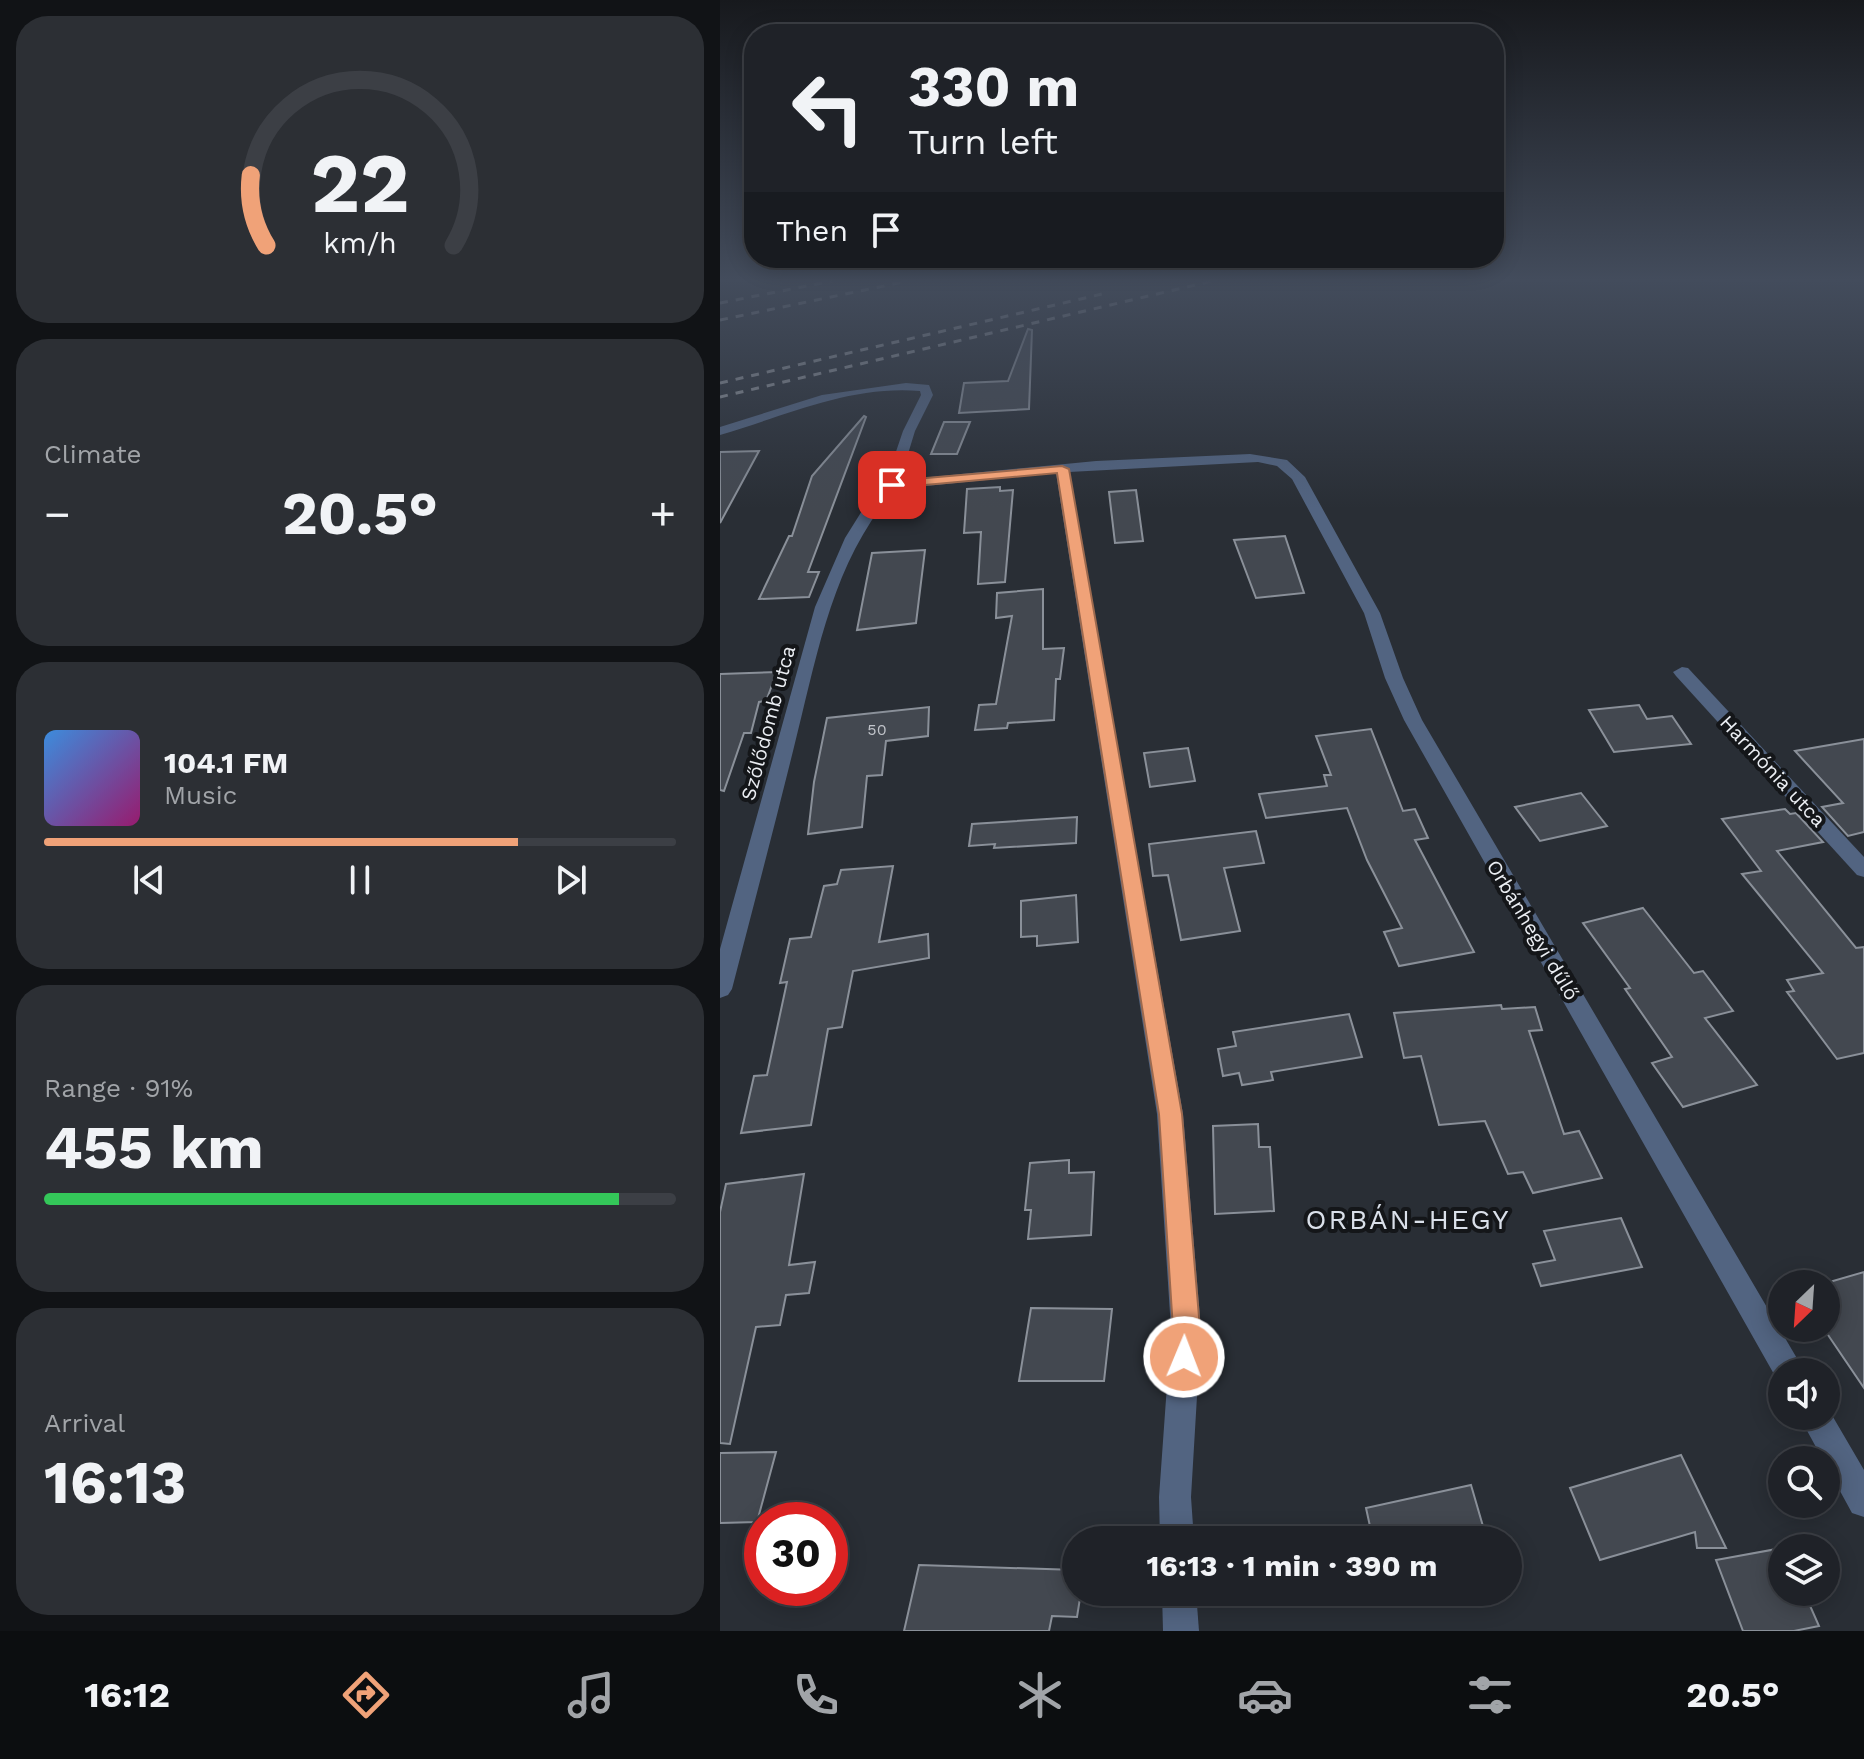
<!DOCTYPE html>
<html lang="en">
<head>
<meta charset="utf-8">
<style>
	body { margin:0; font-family:"Work Sans",sans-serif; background:#2c2f34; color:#f1f3f6; height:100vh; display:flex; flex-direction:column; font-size:30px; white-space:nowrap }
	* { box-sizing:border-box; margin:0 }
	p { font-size:26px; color:#a1a4a8 }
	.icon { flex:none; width:44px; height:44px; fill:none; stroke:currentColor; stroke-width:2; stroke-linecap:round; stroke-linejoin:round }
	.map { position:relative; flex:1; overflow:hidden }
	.sheet { display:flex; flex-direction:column; gap:16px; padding:16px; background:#111316; width:720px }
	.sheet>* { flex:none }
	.banner { position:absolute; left:24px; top:24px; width:760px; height:244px; border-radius:32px; box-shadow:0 4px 20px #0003,0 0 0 2px #3c3f45; background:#1f2228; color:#f1f3f6; overflow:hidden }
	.needle { width:52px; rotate:205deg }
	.tools { position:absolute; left:1048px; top:1270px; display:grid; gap:16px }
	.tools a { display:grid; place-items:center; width:72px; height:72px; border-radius:50%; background:#1f2228; box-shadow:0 4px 20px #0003,0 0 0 2px #3c3f45; font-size:40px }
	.speed { position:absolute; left:24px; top:1502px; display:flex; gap:16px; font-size:40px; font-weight:700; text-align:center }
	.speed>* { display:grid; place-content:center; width:104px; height:104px; border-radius:50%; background:#1f2228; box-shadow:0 4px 20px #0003,0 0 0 2px #3c3f45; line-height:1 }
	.speed .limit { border:12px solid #d22; background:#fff; color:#111 }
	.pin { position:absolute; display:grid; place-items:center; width:68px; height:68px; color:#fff; margin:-34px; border-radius:16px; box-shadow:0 4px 12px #0006 }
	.me { position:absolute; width:88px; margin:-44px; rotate:1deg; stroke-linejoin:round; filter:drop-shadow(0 0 6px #0008) }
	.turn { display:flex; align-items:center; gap:28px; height:168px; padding:0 32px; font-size:36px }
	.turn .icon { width:104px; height:104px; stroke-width:2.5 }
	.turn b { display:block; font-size:56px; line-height:68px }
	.then { display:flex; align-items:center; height:76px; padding:0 32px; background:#0003; gap:16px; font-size:30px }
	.big { font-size:60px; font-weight:700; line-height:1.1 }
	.sheet .tile { flex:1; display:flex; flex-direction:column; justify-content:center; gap:12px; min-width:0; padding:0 28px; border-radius:32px; background:#2c2f34 }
	.sheet .dial { align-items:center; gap:0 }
	.dial svg { height:208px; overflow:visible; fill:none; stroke:#3c3f45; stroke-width:7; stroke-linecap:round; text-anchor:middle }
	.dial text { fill:#f1f3f6; stroke:none }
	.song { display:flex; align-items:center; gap:24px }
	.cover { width:96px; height:96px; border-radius:12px; background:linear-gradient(135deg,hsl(210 70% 55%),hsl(320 70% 35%)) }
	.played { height:8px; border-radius:4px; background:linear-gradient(90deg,#f0a278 75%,#3c3f45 75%) }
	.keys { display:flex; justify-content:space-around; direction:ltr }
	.heat { display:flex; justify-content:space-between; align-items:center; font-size:44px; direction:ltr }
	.charge { height:12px; border-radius:6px; background:linear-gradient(90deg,#34c759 91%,#3c3f45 0) }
	.trip { position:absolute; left:342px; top:1526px; width:460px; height:80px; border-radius:40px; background:#1f2228; box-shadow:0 4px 20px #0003,0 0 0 2px #3c3f45; font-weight:700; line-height:80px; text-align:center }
	.dock { display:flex; height:128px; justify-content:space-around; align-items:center; background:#0c0e10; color:#a1a4a8 }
	.dock .icon { width:56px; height:56px }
	.dock .on { color:#f0a278 }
	.dock b { font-size:36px; color:#f1f3f6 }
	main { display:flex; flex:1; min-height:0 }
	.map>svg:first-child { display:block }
</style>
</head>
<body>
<main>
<section class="sheet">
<div class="tile dial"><svg viewBox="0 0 100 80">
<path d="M14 69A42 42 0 1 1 86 69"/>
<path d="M14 69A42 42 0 0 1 8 42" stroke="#f0a278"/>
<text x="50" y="56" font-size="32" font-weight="700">22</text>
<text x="50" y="72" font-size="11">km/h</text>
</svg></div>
<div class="tile"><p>Climate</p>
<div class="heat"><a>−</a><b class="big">20.5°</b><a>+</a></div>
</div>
<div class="tile">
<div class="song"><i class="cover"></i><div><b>104.1 FM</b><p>Music</p></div></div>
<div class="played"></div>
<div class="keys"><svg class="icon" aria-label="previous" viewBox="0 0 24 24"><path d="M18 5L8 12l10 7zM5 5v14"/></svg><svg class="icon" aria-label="pause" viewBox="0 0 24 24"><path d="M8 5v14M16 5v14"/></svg><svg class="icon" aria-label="next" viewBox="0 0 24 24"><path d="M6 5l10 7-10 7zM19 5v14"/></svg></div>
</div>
<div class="tile"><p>Range · 91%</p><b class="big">455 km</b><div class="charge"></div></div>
<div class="tile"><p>Arrival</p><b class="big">16:13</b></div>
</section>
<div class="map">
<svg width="1144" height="1631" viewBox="0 0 1144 1631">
	<rect width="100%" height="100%" fill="#292e35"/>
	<g fill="#434850" stroke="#8a9099" stroke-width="2">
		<path d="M 308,329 L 312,330 L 309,409 L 239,413 L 244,383 L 288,381 Z"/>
		<path d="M 144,416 L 146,417 L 88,572 L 99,572 L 89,597 L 39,599 L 69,536 L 72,536 L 92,476 Z"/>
		<path d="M 224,422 L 250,422 L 237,454 L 211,454 Z"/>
		<path d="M 39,451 L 0,523 L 0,452 Z"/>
		<path d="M 280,487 L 280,491 L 293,490 L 285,582 L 258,584 L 261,532 L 244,533 L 247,489 Z"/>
		<path d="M 416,490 L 423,541 L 395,543 L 389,492 Z"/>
		<path d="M 565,536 L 584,593 L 536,598 L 514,540 Z"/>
		<path d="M 205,550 L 196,623 L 137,630 L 152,553 Z"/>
		<path d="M 323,589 L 323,649 L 344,648 L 340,679 L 336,679 L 334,720 L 288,723 L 287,728 L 255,730 L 259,705 L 276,704 L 292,616 L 276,618 L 277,593 Z"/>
		<path d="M 57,672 L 46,701 L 39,702 L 31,733 L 24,733 L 4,791 L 0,790 L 0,674 Z"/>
		<path d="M 919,705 L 927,719 L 952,716 L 971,744 L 894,752 L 869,710 Z"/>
		<path d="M 209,707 L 208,736 L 166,741 L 162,775 L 147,776 L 142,827 L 88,834 L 94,782 L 107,718 Z"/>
		<path d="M 651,729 L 683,811 L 695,809 L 708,838 L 695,840 L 754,952 L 679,966 L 664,932 L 682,928 L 647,860 L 627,808 L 546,818 L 539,794 L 607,786 L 604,775 L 611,775 L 596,736 Z"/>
		<path d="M 1144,739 L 1144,832 L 1128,836 L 1102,807 L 1123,803 L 1075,751 Z"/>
		<path d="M 468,748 L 475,781 L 430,787 L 424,753 Z"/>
		<path d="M 861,793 L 887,826 L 820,841 L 795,807 Z"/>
		<path d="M 1065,809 L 1070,814 L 1076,813 L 1103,842 L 1057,851 L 1136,948 L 1144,947 L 1144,1053 L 1117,1059 L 1067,992 L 1074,991 L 1067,980 L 1103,973 L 1022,874 L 1041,871 L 1002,819 Z"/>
		<path d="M 357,817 L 356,843 L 274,848 L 275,844 L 249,846 L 252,824 Z"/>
		<path d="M 536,831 L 544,863 L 504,868 L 520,931 L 461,940 L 448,875 L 433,876 L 429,844 Z"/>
		<path d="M 173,866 L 159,942 L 208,934 L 209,958 L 133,971 L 122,1027 L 108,1029 L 91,1125 L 21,1133 L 34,1076 L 47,1075 L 67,982 L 60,983 L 70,939 L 91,937 L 104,886 L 117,884 L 121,870 Z"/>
		<path d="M 356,895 L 358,942 L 317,946 L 317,936 L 301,937 L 301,901 Z"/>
		<path d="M 923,908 L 974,973 L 983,971 L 1013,1011 L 985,1018 L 1037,1085 L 963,1107 L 932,1063 L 952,1057 L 905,989 L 910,988 L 863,923 Z"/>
		<path d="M 781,1005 L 782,1009 L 815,1007 L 822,1030 L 809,1031 L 844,1134 L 859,1131 L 882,1178 L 813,1193 L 803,1172 L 788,1174 L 765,1121 L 719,1125 L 701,1056 L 684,1058 L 674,1013 Z"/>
		<path d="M 629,1014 L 642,1057 L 551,1072 L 553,1080 L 522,1085 L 519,1073 L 503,1076 L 498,1049 L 516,1046 L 513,1032 Z"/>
		<path d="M 538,1124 L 539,1147 L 550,1147 L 554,1211 L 495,1214 L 493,1126 Z"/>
		<path d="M 349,1160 L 349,1173 L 374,1172 L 371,1235 L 308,1239 L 311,1210 L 305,1210 L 310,1163 Z"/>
		<path d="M 84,1174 L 69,1265 L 95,1262 L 89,1293 L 66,1295 L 60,1325 L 36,1327 L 10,1444 L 0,1443 L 0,1212 L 6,1184 Z"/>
		<path d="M 901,1218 L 922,1267 L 821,1286 L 813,1264 L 835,1260 L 824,1231 Z"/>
		<path d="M 1144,1272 L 1144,1388 L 1106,1332 L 1106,1283 Z"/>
		<path d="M 311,1308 L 392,1309 L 384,1381 L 299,1381 Z"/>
		<path d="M 56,1452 L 37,1522 L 0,1523 L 0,1453 Z"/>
		<path d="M 961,1455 L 1006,1548 L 977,1548 L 975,1532 L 880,1560 L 850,1488 Z"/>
		<path d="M 751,1485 L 767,1540 L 653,1540 L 646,1508 Z"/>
		<path d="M 1062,1548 L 1062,1592 L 1084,1592 L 1099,1626 L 1074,1631 L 1023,1631 L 996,1560 Z"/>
		<path d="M 199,1565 L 356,1570 L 356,1592 L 361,1592 L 357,1617 L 332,1616 L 329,1631 L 184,1631 Z"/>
	</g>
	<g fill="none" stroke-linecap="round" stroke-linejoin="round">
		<g fill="#526481" fill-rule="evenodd">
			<path d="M 186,383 L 209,385 L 213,395 L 195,431 L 180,480 L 376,461 L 530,454 L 567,460 L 585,477 L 660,613 L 683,678 L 702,720 L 1085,1372 L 1062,1372 L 1062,1384 L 1059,1383 L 684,720 L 665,678 L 644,613 L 572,479 L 557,466 L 538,462 L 349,472 L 463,1114 L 481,1329 L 471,1497 L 474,1540 L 440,1540 L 439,1497 L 451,1329 L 437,1114 L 336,473 L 176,489 C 112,560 97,657 74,747 C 54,828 33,908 12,989 L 8,995 L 0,998 L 0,949 L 95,607 L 125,538 L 145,506 L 165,484 L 183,431 L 201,395 L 200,391 C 130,385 65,416 0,435 L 0,427 L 102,395 Z"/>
			<path d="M 962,667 L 968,668 L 1144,857 L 1144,877 L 1137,875 L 956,676 L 953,672 Z"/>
			<path d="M 1106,1405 L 1144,1470 L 1144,1517 L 1132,1513 L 1079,1416 L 1106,1416 Z"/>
			<path d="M 442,1592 L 476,1592 L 479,1631 L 443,1631 Z"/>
		</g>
		<g stroke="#8d9197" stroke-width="3" stroke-dasharray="8 8" stroke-linecap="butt">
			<path d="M 0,303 L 112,281"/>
			<path d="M 0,320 L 188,281"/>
			<path d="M 0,383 L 382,294"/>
			<path d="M 0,397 L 492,281"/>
		</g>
	</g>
	<linearGradient id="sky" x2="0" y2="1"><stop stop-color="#17191d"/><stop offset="0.55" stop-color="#434c5c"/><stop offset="1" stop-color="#434c5c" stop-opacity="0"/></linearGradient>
	<rect width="1144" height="509" fill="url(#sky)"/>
	<path fill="#f0a278" stroke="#9c694e" stroke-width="2" d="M 342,466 L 349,469 L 462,1114 L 480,1329 L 478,1357 L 474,1367 L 464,1371 L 455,1367 L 451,1357 L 453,1329 L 439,1114 L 337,473 L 172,488 L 166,485 L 172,481 Z"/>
	<g text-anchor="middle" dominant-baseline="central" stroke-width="8" stroke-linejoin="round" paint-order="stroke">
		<g font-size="16" fill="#c1c4ca">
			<text x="157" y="729">50</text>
		</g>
		<g font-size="20" fill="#ebeef3" stroke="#141619">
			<text transform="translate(48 723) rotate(-75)">Szőlődomb utca</text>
			<text transform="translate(1053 771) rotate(47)">Harmónia utca</text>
			<text transform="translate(813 930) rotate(59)">Orbánhegyi dűlő</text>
		</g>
		<g font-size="28" letter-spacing="2" fill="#dae0ea" stroke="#141619">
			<text x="688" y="1219">ORBÁN-HEGY</text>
		</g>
	</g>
</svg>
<div class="tools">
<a><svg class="needle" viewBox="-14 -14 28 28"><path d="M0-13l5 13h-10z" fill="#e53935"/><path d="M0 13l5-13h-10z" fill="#a1a4a8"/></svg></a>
<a><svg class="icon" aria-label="sound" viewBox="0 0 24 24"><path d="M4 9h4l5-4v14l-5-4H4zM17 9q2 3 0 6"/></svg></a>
<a><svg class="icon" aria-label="search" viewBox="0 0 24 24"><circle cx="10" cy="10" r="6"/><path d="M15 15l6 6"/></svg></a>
<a><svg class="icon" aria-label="layers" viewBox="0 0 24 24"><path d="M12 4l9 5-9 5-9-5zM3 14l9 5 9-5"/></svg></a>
</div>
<div class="speed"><div class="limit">30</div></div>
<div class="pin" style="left:172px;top:485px;background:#d93025"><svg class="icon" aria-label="arrive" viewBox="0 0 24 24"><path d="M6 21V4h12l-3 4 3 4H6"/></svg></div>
<svg class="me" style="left:464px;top:1357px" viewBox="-20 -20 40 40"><circle r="17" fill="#f0a278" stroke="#fff" stroke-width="3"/><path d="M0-11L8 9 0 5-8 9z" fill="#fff"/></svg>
<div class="trip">16:13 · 1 min · 390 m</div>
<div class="banner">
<div class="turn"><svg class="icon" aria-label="left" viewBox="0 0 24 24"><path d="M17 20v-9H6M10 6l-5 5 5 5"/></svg><div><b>330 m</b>Turn left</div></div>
<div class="then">Then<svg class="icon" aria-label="arrive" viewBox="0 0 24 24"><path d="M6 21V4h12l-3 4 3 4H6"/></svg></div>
</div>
</div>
</main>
<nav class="dock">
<b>16:12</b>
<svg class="icon on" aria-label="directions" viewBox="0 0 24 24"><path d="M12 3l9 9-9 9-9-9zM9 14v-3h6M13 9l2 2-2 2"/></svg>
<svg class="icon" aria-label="music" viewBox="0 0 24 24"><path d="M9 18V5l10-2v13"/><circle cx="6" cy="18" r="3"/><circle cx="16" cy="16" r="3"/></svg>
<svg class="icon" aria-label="phone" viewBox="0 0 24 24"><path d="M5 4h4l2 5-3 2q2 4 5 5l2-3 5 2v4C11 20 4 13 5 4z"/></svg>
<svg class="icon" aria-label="climate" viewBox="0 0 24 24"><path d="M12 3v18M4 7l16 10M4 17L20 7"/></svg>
<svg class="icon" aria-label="car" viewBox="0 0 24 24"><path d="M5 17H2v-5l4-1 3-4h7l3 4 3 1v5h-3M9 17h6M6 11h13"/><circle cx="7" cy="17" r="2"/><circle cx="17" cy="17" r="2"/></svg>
<svg class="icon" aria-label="filters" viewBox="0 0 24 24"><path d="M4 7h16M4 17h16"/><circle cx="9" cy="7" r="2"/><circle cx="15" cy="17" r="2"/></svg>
<b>20.5°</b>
</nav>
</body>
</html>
